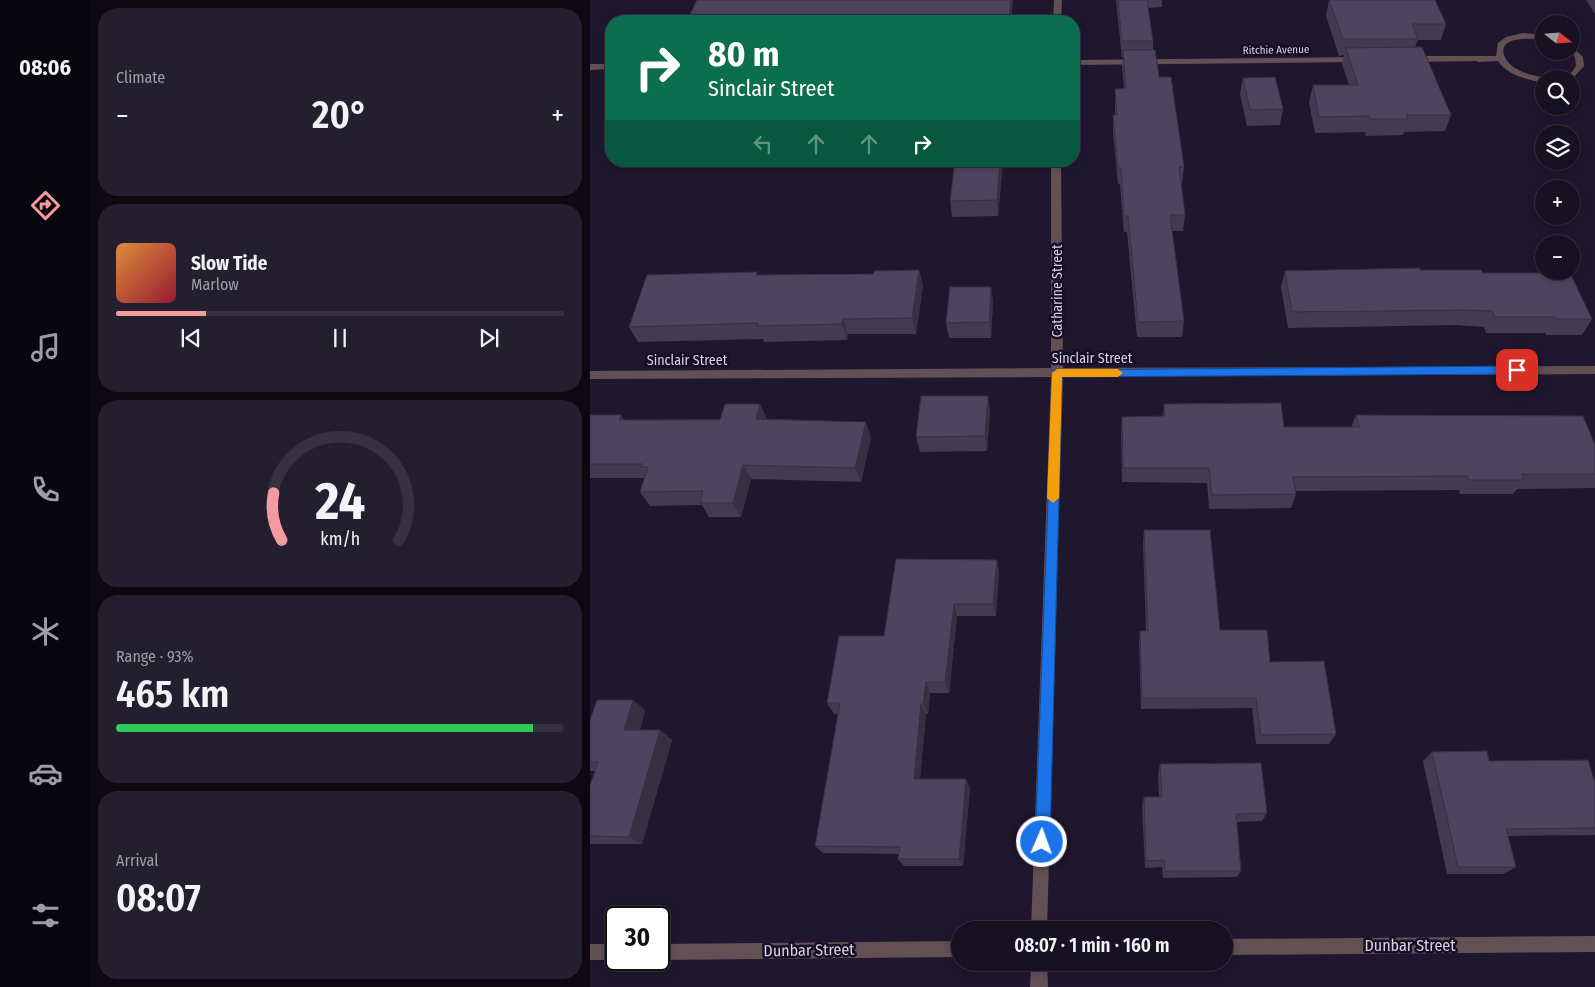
<!DOCTYPE html>
<html lang="en">
<head>
<meta charset="utf-8">
<style>
	body { margin:0; font-family:"Fira Sans Condensed",sans-serif; background:#241f2f; color:#f1f3f6; height:100vh; display:flex; flex-direction:column; font-size:19px; white-space:nowrap }
	* { box-sizing:border-box; margin:0 }
	p { font-size:16px; color:#9e9da5 }
	.icon { flex:none; width:28px; height:28px; fill:none; stroke:currentColor; stroke-width:2; stroke-linecap:round; stroke-linejoin:round }
	.map { position:relative; flex:1; overflow:hidden }
	.sheet { display:flex; flex-direction:column; gap:8px; padding:8px; background:#0d0913; width:500px }
	.sheet>* { flex:none }
	.guide { position:absolute; left:15px; top:15px; width:475px; height:152px; border-radius:20px; box-shadow:0 2px 8px #0003,0 0 0 1px #363140; background:#0b6e4f; color:#fff; overflow:hidden }
	.needle { width:32px; rotate:107deg }
	.tools { position:absolute; left:945px; top:15px; display:grid; gap:10px }
	.tools a { display:grid; place-items:center; width:45px; height:45px; border-radius:50%; background:#171122; box-shadow:0 2px 8px #0003,0 0 0 1px #363140; font-size:25px }
	.speed { position:absolute; left:15px; top:906px; display:flex; gap:10px; font-size:25px; font-weight:700; text-align:center }
	.speed>* { display:grid; place-content:center; width:65px; height:65px; border-radius:50%; background:#171122; box-shadow:0 2px 8px #0003,0 0 0 1px #363140; line-height:1 }
	.speed .limit { border:2px solid #111; border-radius:8px; background:#fff; color:#111 }
	.pin { position:absolute; display:grid; place-items:center; width:42px; height:42px; color:#fff; margin:-21px; border-radius:10px; box-shadow:0 2px 8px #0006 }
	.me { position:absolute; width:55px; margin:-28px; rotate:2deg; stroke-linejoin:round; filter:drop-shadow(0 0 4px #0008) }
	.turn { display:flex; align-items:center; gap:18px; height:105px; padding:0 20px; font-size:22px }
	.turn .icon { width:65px; height:65px; stroke-width:2.5 }
	.turn b { display:block; font-size:35px; line-height:42px }
	.lanes { display:flex; align-items:center; height:48px; padding:0 20px; background:#0003; justify-content:center; gap:25px; direction:ltr }
	.lanes .off { opacity:.35 }
	.big { font-size:38px; font-weight:600; line-height:1.1 }
	.sheet .tile { flex:1; display:flex; flex-direction:column; justify-content:center; gap:8px; min-width:0; padding:0 18px; border-radius:20px; background:#241f2f }
	.sheet .dial { align-items:center; gap:0 }
	.dial svg { height:130px; overflow:visible; fill:none; stroke:#363140; stroke-width:7; stroke-linecap:round; text-anchor:middle }
	.dial text { fill:#f1f3f6; stroke:none }
	.song { display:flex; align-items:center; gap:15px }
	.cover { width:60px; height:60px; border-radius:8px; background:linear-gradient(135deg,hsl(30 70% 55%),hsl(350 70% 35%)) }
	.played { height:5px; border-radius:2px; background:linear-gradient(90deg,#f49b9f 20%,#363140 20%) }
	.keys { display:flex; justify-content:space-around; direction:ltr }
	.heat { display:flex; justify-content:space-between; align-items:center; font-size:28px; direction:ltr }
	.charge { height:8px; border-radius:4px; background:linear-gradient(90deg,#34c759 93%,#363140 0) }
	.trip { position:absolute; left:361px; top:921px; width:282px; height:50px; border-radius:25px; background:#171122; box-shadow:0 2px 8px #0003,0 0 0 1px #363140; font-weight:600; line-height:50px; text-align:center }
	main { display:flex; flex:1; min-height:0 }
	.menu { display:flex; flex-direction:column; width:90px; justify-content:space-around; align-items:center; background:#09070e; color:#9e9da5 }
	.menu .icon { width:35px; height:35px }
	.menu .current { color:#f49b9f }
	.menu b { font-size:22px; color:#f1f3f6 }
	.map>svg:first-child { display:block }
</style>
</head>
<body>
<main>
<nav class="menu">
<b>08:06</b>
<svg class="icon current" aria-label="directions" viewBox="0 0 24 24"><path d="M12 3l9 9-9 9-9-9zM9 14v-3h6M13 9l2 2-2 2"/></svg>
<svg class="icon" aria-label="music" viewBox="0 0 24 24"><path d="M9 18V5l10-2v13"/><circle cx="6" cy="18" r="3"/><circle cx="16" cy="16" r="3"/></svg>
<svg class="icon" aria-label="phone" viewBox="0 0 24 24"><path d="M5 4h4l2 5-3 2q2 4 5 5l2-3 5 2v4C11 20 4 13 5 4z"/></svg>
<svg class="icon" aria-label="climate" viewBox="0 0 24 24"><path d="M12 3v18M4 7l16 10M4 17L20 7"/></svg>
<svg class="icon" aria-label="car" viewBox="0 0 24 24"><path d="M5 17H2v-5l4-1 3-4h7l3 4 3 1v5h-3M9 17h6M6 11h13"/><circle cx="7" cy="17" r="2"/><circle cx="17" cy="17" r="2"/></svg>
<svg class="icon" aria-label="filters" viewBox="0 0 24 24"><path d="M4 7h16M4 17h16"/><circle cx="9" cy="7" r="2"/><circle cx="15" cy="17" r="2"/></svg>
</nav>
<section class="sheet">
<div class="tile"><p>Climate</p>
<div class="heat"><a>−</a><b class="big">20°</b><a>+</a></div>
</div>
<div class="tile">
<div class="song"><i class="cover"></i><div><b>Slow Tide</b><p>Marlow</p></div></div>
<div class="played"></div>
<div class="keys"><svg class="icon" aria-label="previous" viewBox="0 0 24 24"><path d="M18 5L8 12l10 7zM5 5v14"/></svg><svg class="icon" aria-label="pause" viewBox="0 0 24 24"><path d="M8 5v14M16 5v14"/></svg><svg class="icon" aria-label="next" viewBox="0 0 24 24"><path d="M6 5l10 7-10 7zM19 5v14"/></svg></div>
</div>
<div class="tile dial"><svg viewBox="0 0 100 80">
<path d="M14 69A42 42 0 1 1 86 69"/>
<path d="M14 69A42 42 0 0 1 9 40" stroke="#f49b9f"/>
<text x="50" y="56" font-size="32" font-weight="700">24</text>
<text x="50" y="72" font-size="11">km/h</text>
</svg></div>
<div class="tile"><p>Range · 93%</p><b class="big">465 km</b><div class="charge"></div></div>
<div class="tile"><p>Arrival</p><b class="big">08:07</b></div>
</section>
<div class="map">
<svg width="1005" height="987" viewBox="0 0 1005 987">
	<rect width="100%" height="100%" fill="#1f172e"/>
	<g fill="none" stroke-linecap="round" stroke-linejoin="round">
		<g fill="#635054" fill-rule="evenodd">
			<path d="M 933,33 L 954,35 L 954,39 C 943,39 908,35 914,55 C 916,61 922,67 927,69 C 937,75 947,76 957,78 L 954,79 L 954,83 C 937,79 918,76 908,61 L 888,62 L 884,59 L 888,56 L 906,56 L 908,43 L 916,37 Z"/>
			<path d="M 981,46 L 993,57 L 994,66 L 983,78 L 970,79 L 982,72 L 986,66 L 985,57 L 980,51 Z"/>
		</g>
		<g fill="#635054" fill-rule="evenodd">
			<path d="M 464,0 L 472,0 L 471,21 L 463,21 Z"/>
			<path d="M 888,56 L 892,59 L 891,61 L 821,62 L 817,59 L 821,56 Z"/>
			<path d="M 769,57 L 772,58 L 772,62 L 484,65 L 484,60 Z"/>
			<path d="M 0,64 L 21,64 L 21,69 L 0,70 Z"/>
			<path d="M 461,161 L 471,161 L 473,368 L 1005,366 L 1005,374 L 473,377 L 457,930 L 441,930 L 461,377 L 0,379 L 0,371 L 461,368 Z"/>
			<path d="M 1005,936 L 1005,952 L 635,955 L 635,939 Z"/>
			<path d="M 370,941 L 370,957 L 69,960 L 68,960 L 69,944 Z"/>
			<path d="M 0,944 L 26,944 L 27,960 L 0,960 Z"/>
			<path d="M 441,962 L 457,962 L 458,987 L 440,987 Z"/>
		</g>
	</g>
	<g fill="#423b52">
		<path d="M 423,0 L 421,21 L 99,21 L 98,19 Z"/>
		<path d="M 526,0 L 572,0 L 572,7 L 558,8 L 563,41 L 563,50 L 569,77 L 594,167 L 592,183 L 591,183 L 595,215 L 593,231 L 582,231 L 594,321 L 592,337 L 547,337 L 537,232 L 534,232 L 530,184 L 528,184 L 523,132 L 523,115 L 525,115 L 525,89 L 534,88 L 532,66 L 533,58 L 532,58 Z"/>
		<path d="M 739,0 L 856,24 L 851,40 L 828,40 L 825,47 L 861,115 L 855,131 L 814,132 L 813,135 L 776,136 L 775,132 L 725,133 L 719,102 L 723,85 L 759,85 L 752,64 L 754,55 L 749,56 L 736,16 Z"/>
		<path d="M 996,0 L 1005,0 L 1005,14 Z"/>
		<path d="M 653,78 L 693,109 L 690,125 L 657,126 L 650,94 Z"/>
		<path d="M 365,161 L 413,161 L 408,216 L 362,217 L 360,201 Z"/>
		<path d="M 329,270 L 333,286 L 326,334 L 258,334 L 257,340 L 174,342 L 173,339 L 48,342 L 39,327 L 168,275 L 283,274 Z"/>
		<path d="M 830,270 L 892,273 L 1002,319 L 992,335 L 956,335 L 955,333 L 896,333 L 894,327 L 866,325 L 698,328 L 691,287 L 695,271 Z"/>
		<path d="M 401,287 L 403,303 L 401,338 L 359,338 L 356,323 Z"/>
		<path d="M 398,396 L 400,411 L 397,451 L 330,452 L 326,437 Z"/>
		<path d="M 574,404 L 694,427 L 761,427 L 766,415 L 1005,445 L 1005,488 L 927,489 L 923,494 L 870,494 L 869,490 L 705,491 L 706,494 L 701,508 L 619,509 L 617,483 L 532,482 L 531,431 L 532,417 L 573,416 Z"/>
		<path d="M 0,415 L 31,415 L 34,420 L 177,419 L 281,437 L 271,482 L 161,479 L 151,517 L 119,517 L 112,505 L 60,506 L 50,492 L 54,478 L 0,478 Z"/>
		<path d="M 554,530 L 630,630 L 680,662 L 746,734 L 739,744 L 666,744 L 662,708 L 551,709 L 549,643 L 550,631 L 556,631 L 553,544 Z"/>
		<path d="M 407,560 L 409,573 L 406,616 L 367,616 L 359,693 L 340,693 L 338,714 L 336,714 L 330,779 L 380,788 L 373,866 L 314,866 L 308,859 L 309,854 L 233,853 L 225,846 L 248,714 L 244,714 L 237,703 Z"/>
		<path d="M 43,700 L 55,710 L 50,730 L 70,730 L 82,740 L 52,844 L 0,844 L 0,786 L 5,771 L 0,771 L 0,720 Z"/>
		<path d="M 842,752 L 899,761 L 1005,783 L 1005,835 L 918,836 L 926,867 L 913,874 L 857,874 L 833,761 Z"/>
		<path d="M 570,764 L 677,813 L 672,821 L 647,822 L 651,871 L 647,877 L 573,878 L 572,867 L 555,868 L 552,805 L 554,797 L 569,797 L 568,773 Z"/>
	</g>
	<g fill="#363042">
		<path d="M 421,0 L 423,0 L 421,21 L 419,21 Z"/>
		<path d="M 410,161 L 413,161 L 408,216 L 407,200 Z"/>
		<path d="M 329,270 L 333,286 L 326,334 L 322,318 Z"/>
		<path d="M 401,287 L 403,303 L 401,338 L 399,322 Z"/>
		<path d="M 253,319 L 258,334 L 257,340 L 252,324 Z"/>
		<path d="M 398,396 L 400,411 L 397,451 L 395,436 Z"/>
		<path d="M 170,404 L 177,419 L 166,419 Z"/>
		<path d="M 31,415 L 42,430 L 29,420 Z"/>
		<path d="M 276,422 L 281,437 L 271,482 L 265,468 Z"/>
		<path d="M 153,465 L 161,479 L 151,517 L 143,503 Z"/>
		<path d="M 407,560 L 409,573 L 406,616 L 403,604 Z"/>
		<path d="M 364,604 L 367,616 L 359,693 L 355,682 Z"/>
		<path d="M 336,682 L 340,693 L 338,714 L 333,704 Z"/>
		<path d="M 43,700 L 55,710 L 47,740 L 34,730 Z"/>
		<path d="M 331,704 L 336,714 L 329,788 L 324,779 Z"/>
		<path d="M 70,730 L 82,740 L 52,844 L 39,837 Z"/>
		<path d="M 376,779 L 380,788 L 373,866 L 369,859 Z"/>
	</g>
	<g fill="#4d455f" stroke="#363042">
		<path d="M 107,0 L 421,0 L 419,19 L 100,21 L 101,19 L 98,19 Z"/>
		<path d="M 528,0 L 557,0 L 563,41 L 532,41 Z"/>
		<path d="M 739,0 L 845,0 L 856,24 L 822,24 L 828,39 L 753,39 Z"/>
		<path d="M 832,47 L 861,115 L 817,115 L 818,119 L 780,119 L 779,116 L 729,117 L 723,85 L 768,85 L 756,48 Z"/>
		<path d="M 533,50 L 565,50 L 569,77 L 581,77 L 594,167 L 589,167 L 595,215 L 580,215 L 594,321 L 548,322 L 538,216 L 534,216 L 531,168 L 528,168 L 523,115 L 527,115 L 525,89 L 536,88 Z"/>
		<path d="M 685,77 L 693,109 L 660,110 L 653,78 Z"/>
		<path d="M 365,161 L 410,161 L 407,200 L 360,201 Z"/>
		<path d="M 830,268 L 830,270 L 891,270 L 892,273 L 980,273 L 1002,319 L 965,319 L 964,317 L 905,317 L 902,311 L 873,310 L 702,312 L 695,271 Z"/>
		<path d="M 329,270 L 322,318 L 253,319 L 252,324 L 167,326 L 168,323 L 39,327 L 57,275 L 167,272 L 166,275 L 283,274 L 284,271 Z"/>
		<path d="M 360,287 L 401,287 L 399,322 L 356,323 Z"/>
		<path d="M 331,396 L 398,396 L 395,436 L 326,437 Z"/>
		<path d="M 691,403 L 694,427 L 770,427 L 766,415 L 993,416 L 1005,445 L 1005,474 L 932,474 L 933,480 L 879,480 L 878,476 L 703,477 L 706,494 L 622,495 L 619,468 L 533,468 L 532,417 L 575,416 L 574,404 Z"/>
		<path d="M 135,404 L 170,404 L 166,419 L 276,422 L 265,468 L 153,465 L 143,503 L 110,503 L 113,491 L 50,492 L 58,467 L 51,467 L 53,464 L 0,464 L 0,415 L 31,415 L 29,420 L 130,420 Z"/>
		<path d="M 554,530 L 620,530 L 630,630 L 677,630 L 680,662 L 734,661 L 746,734 L 671,735 L 666,698 L 552,698 L 550,631 L 558,631 Z"/>
		<path d="M 306,559 L 407,560 L 403,604 L 364,604 L 355,682 L 336,682 L 333,704 L 331,704 L 324,779 L 376,779 L 369,859 L 308,859 L 310,847 L 225,846 L 250,703 L 237,703 L 249,636 L 294,636 Z"/>
		<path d="M 7,700 L 43,700 L 34,730 L 70,730 L 39,837 L 0,836 L 0,786 L 8,762 L 0,762 L 0,720 Z"/>
		<path d="M 897,751 L 899,761 L 998,760 L 1005,783 L 1005,828 L 916,829 L 926,867 L 868,867 L 842,752 Z"/>
		<path d="M 671,763 L 677,813 L 646,814 L 651,871 L 575,871 L 574,860 L 556,861 L 554,797 L 572,797 L 570,764 Z"/>
	</g>
	<path fill="#1a73e8" stroke="#114b97" d="M 927,366 L 932,370 L 927,374 L 472,377 L 460,842 L 458,847 L 452,849 L 447,847 L 445,842 L 463,370 Z"/>
	<path fill="#f59e0b" d="M 467,369 L 528,369 L 533,373 L 528,377 L 472,377 L 469,498 L 463,503 L 457,498 L 462,373 Z"/>
	<g text-anchor="middle" dominant-baseline="central" stroke-width="5" stroke-linejoin="round" paint-order="stroke">
		<g font-size="11" fill="#d8d3e3" stroke="#160e24">
			<text transform="translate(686 50) rotate(-1)">Ritchie Avenue</text>
		</g>
		<g font-size="14" fill="#d8d3e3" stroke="#160e24">
			<text transform="translate(467 291) rotate(-90)">Catharine Street</text>
			<text x="502" y="358">Sinclair Street</text>
			<text x="97" y="360">Sinclair Street</text>
		</g>
		<g font-size="16" fill="#d8d3e3" stroke="#160e24">
			<text x="820" y="945">Dunbar Street</text>
			<text transform="translate(219 950) rotate(-1)">Dunbar Street</text>
		</g>
	</g>
</svg>
<div class="tools">
<a><svg class="needle" viewBox="-14 -14 28 28"><path d="M0-13l5 13h-10z" fill="#e53935"/><path d="M0 13l5-13h-10z" fill="#9e9da5"/></svg></a>
<a><svg class="icon" aria-label="search" viewBox="0 0 24 24"><circle cx="10" cy="10" r="6"/><path d="M15 15l6 6"/></svg></a>
<a><svg class="icon" aria-label="layers" viewBox="0 0 24 24"><path d="M12 4l9 5-9 5-9-5zM3 14l9 5 9-5"/></svg></a>
<a>+</a>
<a>−</a>
</div>
<div class="speed"><div class="limit">30</div></div>
<div class="pin" style="left:927px;top:370px;background:#d93025"><svg class="icon" aria-label="arrive" viewBox="0 0 24 24"><path d="M6 21V4h12l-3 4 3 4H6"/></svg></div>
<svg class="me" style="left:452px;top:842px" viewBox="-20 -20 40 40"><circle r="17" fill="#1a73e8" stroke="#fff" stroke-width="3"/><path d="M0-11L8 9 0 5-8 9z" fill="#fff"/></svg>
<div class="trip">08:07 · 1 min · 160 m</div>
<div class="guide">
<div class="turn"><svg class="icon" aria-label="right" viewBox="0 0 24 24"><path d="M7 20v-9h11M14 6l5 5-5 5"/></svg><div><b>80 m</b>Sinclair Street</div></div>
<div class="lanes"><svg class="icon off" aria-label="left" viewBox="0 0 24 24"><path d="M17 20v-9H6M10 6l-5 5 5 5"/></svg><svg class="icon off" aria-label="ahead" viewBox="0 0 24 24"><path d="M12 20V5M6 11l6-6 6 6"/></svg><svg class="icon off" aria-label="ahead" viewBox="0 0 24 24"><path d="M12 20V5M6 11l6-6 6 6"/></svg><svg class="icon" aria-label="right" viewBox="0 0 24 24"><path d="M7 20v-9h11M14 6l5 5-5 5"/></svg></div>
</div>
</div>
</main>
</body>
</html>
